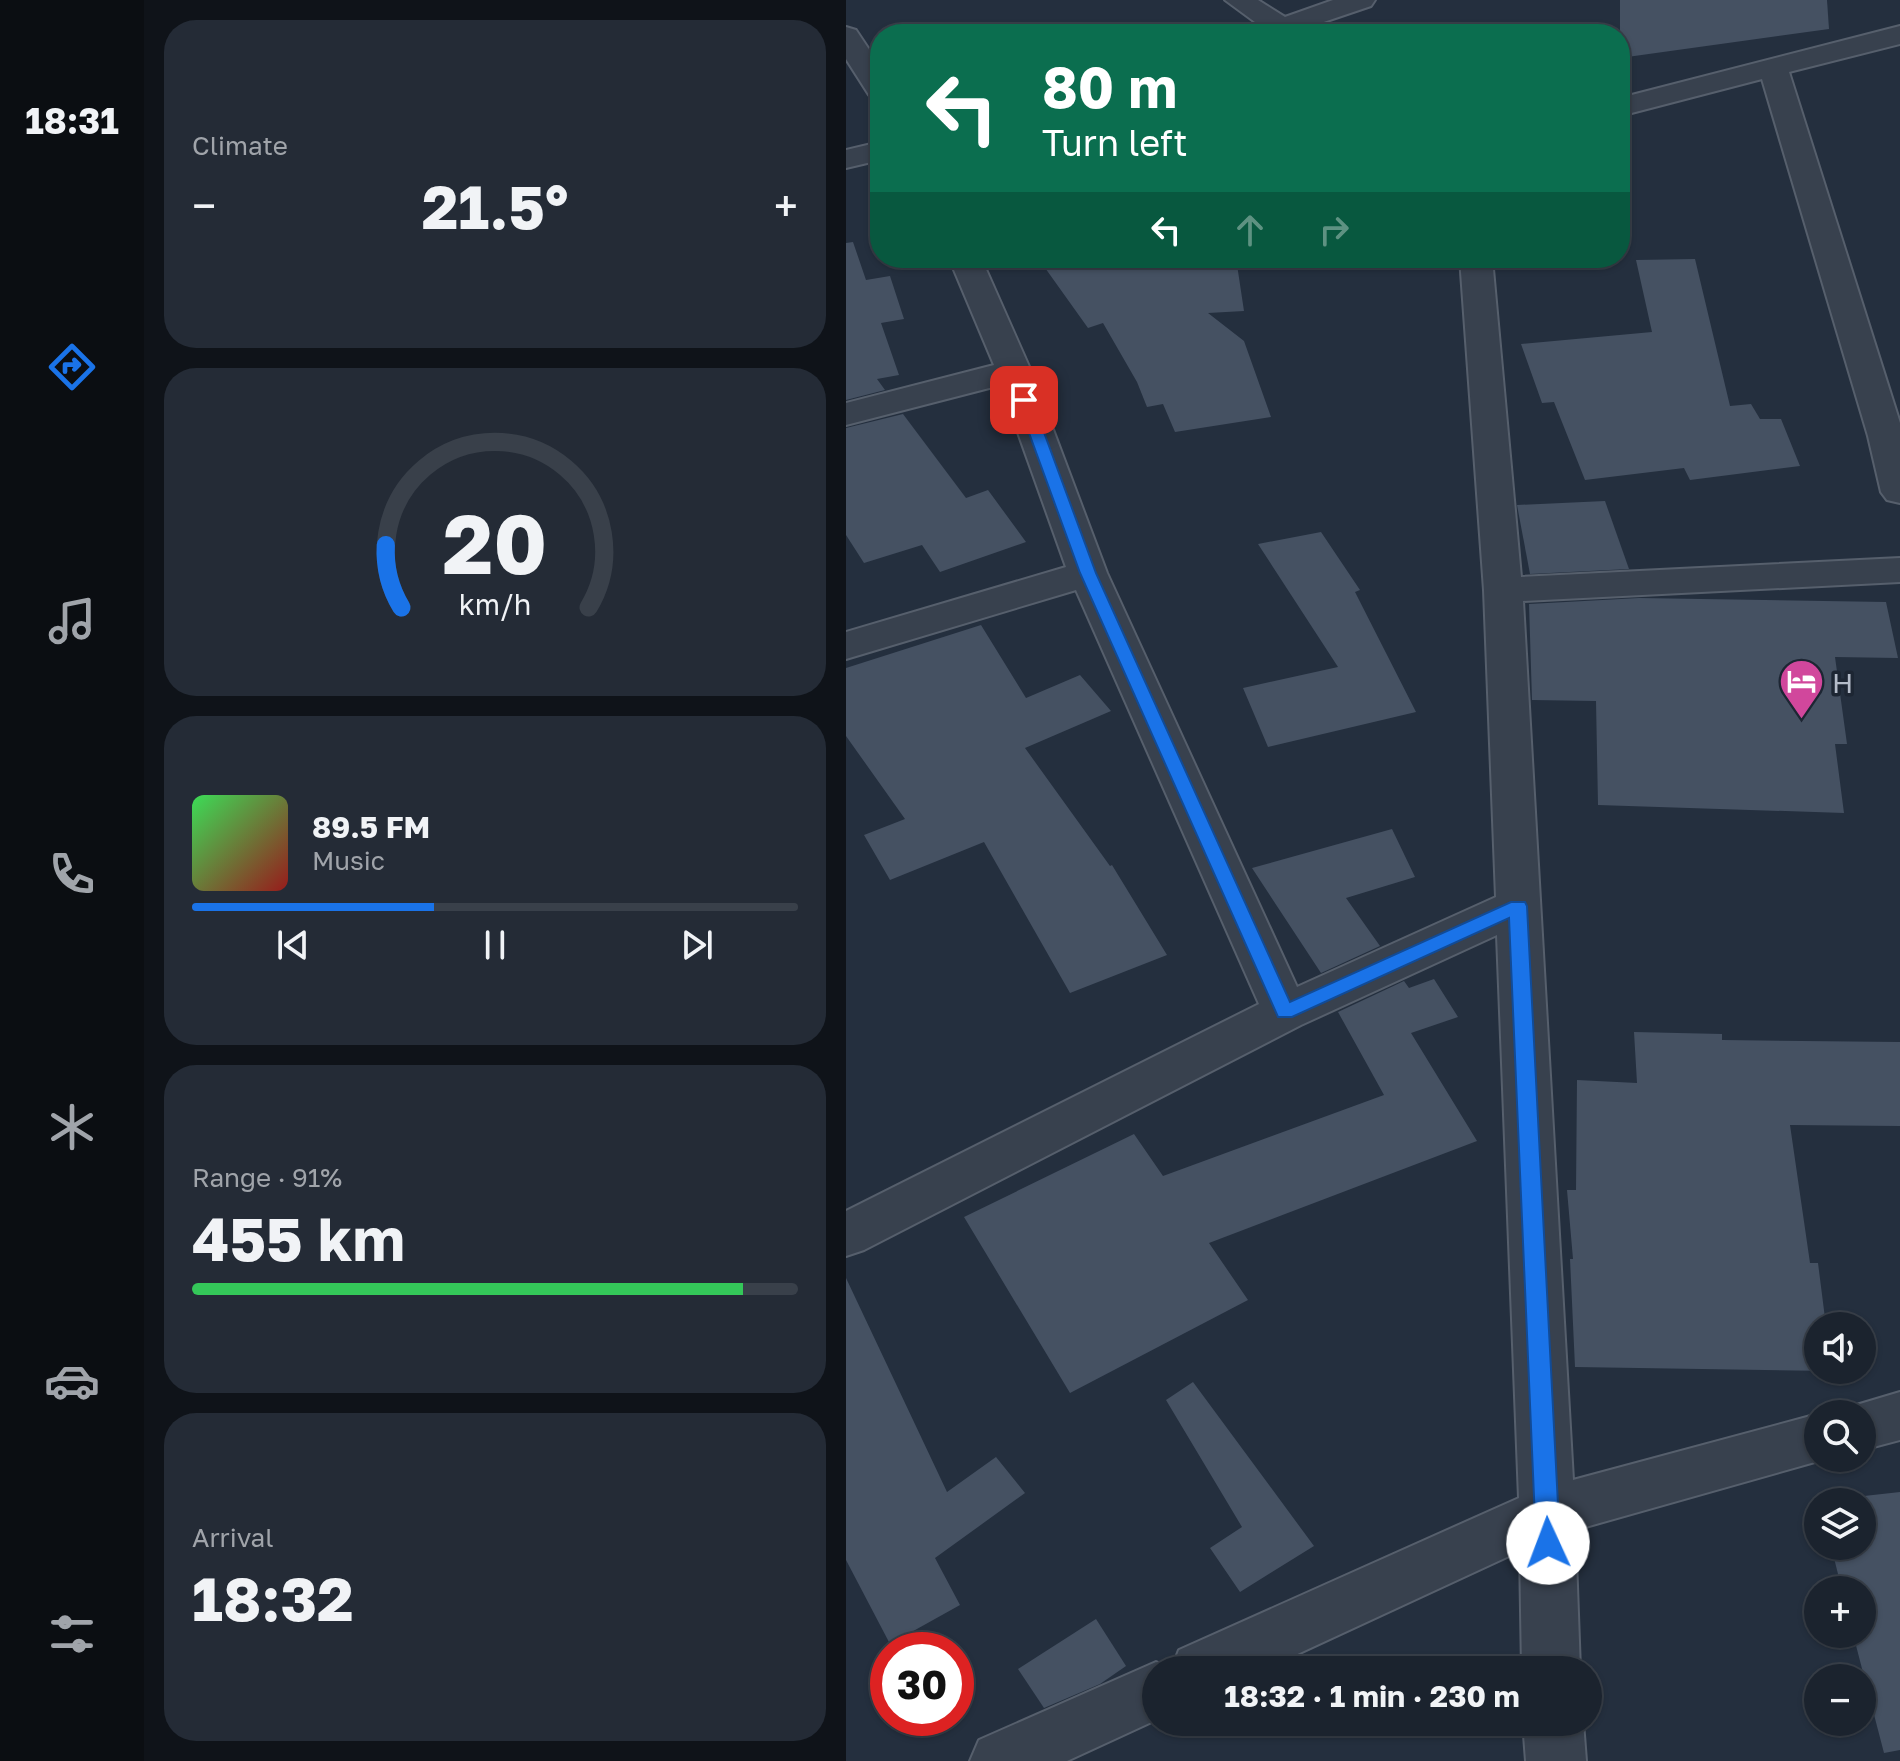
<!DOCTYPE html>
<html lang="en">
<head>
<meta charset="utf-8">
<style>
	body { margin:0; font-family:"Golos Text",sans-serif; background:#242b36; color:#f1f3f6; height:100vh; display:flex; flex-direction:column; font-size:30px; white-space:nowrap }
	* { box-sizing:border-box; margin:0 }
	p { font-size:26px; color:#a0a4aa }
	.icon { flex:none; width:44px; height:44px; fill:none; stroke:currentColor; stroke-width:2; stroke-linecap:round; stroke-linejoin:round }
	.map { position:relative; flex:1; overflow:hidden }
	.sheet { display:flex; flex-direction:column; gap:20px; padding:20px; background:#0f1319; width:702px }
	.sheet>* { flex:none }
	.guide { position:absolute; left:24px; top:24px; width:760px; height:244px; border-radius:32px; box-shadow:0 2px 6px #0004,0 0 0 2px #39404a; background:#0b6e4f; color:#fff; overflow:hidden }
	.tools { position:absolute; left:958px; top:1312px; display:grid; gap:16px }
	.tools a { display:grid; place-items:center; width:72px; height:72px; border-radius:50%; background:#1b232e; box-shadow:0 2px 6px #0004,0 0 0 2px #39404a; font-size:40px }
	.speed { position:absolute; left:24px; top:1632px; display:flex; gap:16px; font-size:40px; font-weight:700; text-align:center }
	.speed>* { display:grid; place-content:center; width:104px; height:104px; border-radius:50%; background:#1b232e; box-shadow:0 2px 6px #0004,0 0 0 2px #39404a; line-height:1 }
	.speed .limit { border:12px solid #d22; background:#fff; color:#111 }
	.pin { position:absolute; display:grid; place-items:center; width:68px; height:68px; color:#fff; margin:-34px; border-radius:16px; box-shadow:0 4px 12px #0006 }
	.me { position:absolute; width:88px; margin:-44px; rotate:358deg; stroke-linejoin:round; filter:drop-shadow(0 0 6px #0008) }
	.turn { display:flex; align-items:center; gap:28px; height:168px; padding:0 40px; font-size:36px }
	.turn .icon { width:104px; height:104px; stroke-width:2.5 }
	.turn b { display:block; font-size:56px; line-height:68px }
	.lanes { display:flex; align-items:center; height:76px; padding:0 40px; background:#0003; justify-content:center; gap:40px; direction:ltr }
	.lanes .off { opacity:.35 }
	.big { font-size:60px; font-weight:700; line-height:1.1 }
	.sheet .card { flex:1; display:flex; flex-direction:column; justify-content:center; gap:12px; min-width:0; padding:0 28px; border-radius:32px; background:#242b36 }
	.sheet .dial { align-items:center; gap:0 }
	.dial svg { height:208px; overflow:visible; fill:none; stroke:#39404a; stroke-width:7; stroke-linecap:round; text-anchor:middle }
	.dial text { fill:#f1f3f6; stroke:none }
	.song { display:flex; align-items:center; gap:24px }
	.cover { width:96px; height:96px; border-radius:12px; background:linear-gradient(135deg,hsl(130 70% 55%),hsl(0 70% 35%)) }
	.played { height:8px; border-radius:4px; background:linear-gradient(90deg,#1a73e8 40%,#39404a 40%) }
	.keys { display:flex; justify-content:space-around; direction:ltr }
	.heat { display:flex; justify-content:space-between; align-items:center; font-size:44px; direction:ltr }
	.charge { height:12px; border-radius:6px; background:linear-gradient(90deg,#34c759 91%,#39404a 0) }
	.trip { position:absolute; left:296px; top:1656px; width:460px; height:80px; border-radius:40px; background:#1b232e; box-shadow:0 2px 6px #0004,0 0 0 2px #39404a; font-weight:700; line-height:80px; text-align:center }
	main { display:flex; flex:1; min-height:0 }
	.tabs { display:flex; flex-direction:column; width:144px; justify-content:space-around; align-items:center; background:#0b0e12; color:#a0a4aa }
	.tabs .icon { width:56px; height:56px }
	.tabs .on { color:#1a73e8 }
	.tabs b { font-size:36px; color:#f1f3f6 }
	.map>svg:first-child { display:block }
</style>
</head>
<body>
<main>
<nav class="tabs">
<b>18:31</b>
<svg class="icon on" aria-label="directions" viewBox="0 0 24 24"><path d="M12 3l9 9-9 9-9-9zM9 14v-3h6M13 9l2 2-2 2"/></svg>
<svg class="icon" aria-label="music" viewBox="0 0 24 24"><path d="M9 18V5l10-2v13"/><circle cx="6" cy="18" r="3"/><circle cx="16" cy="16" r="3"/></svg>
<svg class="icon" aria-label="phone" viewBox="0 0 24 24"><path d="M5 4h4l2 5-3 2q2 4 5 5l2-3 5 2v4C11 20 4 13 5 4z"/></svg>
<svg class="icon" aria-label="climate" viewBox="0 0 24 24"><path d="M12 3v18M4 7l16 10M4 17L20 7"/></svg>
<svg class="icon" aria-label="car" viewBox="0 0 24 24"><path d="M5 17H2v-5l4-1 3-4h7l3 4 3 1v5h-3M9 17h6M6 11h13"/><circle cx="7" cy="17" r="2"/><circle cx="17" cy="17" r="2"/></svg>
<svg class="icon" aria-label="filters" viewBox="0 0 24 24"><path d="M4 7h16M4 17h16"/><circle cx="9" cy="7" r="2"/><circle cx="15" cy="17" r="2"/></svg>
</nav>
<section class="sheet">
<div class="card"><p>Climate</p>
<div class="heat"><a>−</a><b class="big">21.5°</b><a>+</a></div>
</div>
<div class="card dial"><svg viewBox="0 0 100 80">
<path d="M14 69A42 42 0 1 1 86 69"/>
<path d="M14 69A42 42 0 0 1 8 45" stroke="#1a73e8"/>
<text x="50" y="56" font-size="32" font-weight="700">20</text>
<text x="50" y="72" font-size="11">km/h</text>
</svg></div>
<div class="card">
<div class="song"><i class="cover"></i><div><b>89.5 FM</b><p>Music</p></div></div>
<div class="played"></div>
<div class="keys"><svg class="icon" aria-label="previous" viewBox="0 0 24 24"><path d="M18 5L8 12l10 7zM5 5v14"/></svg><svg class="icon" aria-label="pause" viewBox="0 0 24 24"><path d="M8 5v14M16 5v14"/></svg><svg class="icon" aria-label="next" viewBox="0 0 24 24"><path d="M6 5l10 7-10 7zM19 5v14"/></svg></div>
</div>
<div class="card"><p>Range · 91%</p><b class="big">455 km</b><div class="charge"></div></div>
<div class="card"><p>Arrival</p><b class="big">18:32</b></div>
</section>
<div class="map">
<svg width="1054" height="1761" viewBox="0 0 1054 1761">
	<rect width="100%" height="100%" fill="#242f3e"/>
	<g fill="#455162">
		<path d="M 774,0 L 981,0 L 983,29 L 774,58 Z"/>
		<path d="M 7,242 L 20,280 L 44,276 L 58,319 L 35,323 L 53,375 L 31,379 L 39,390 L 0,400 L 0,243 Z"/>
		<path d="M 192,258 L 390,258 L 398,311 L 362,313 L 398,341 L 425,417 L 329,432 L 317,404 L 301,407 L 291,382 L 257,323 L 242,328 Z"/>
		<path d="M 849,259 L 884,406 L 905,404 L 914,419 L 935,419 L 954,466 L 844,480 L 838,468 L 739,480 L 708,402 L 696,403 L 675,344 L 806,332 L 790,260 Z"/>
		<path d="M 57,414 L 120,498 L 142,490 L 180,542 L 94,572 L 76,545 L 18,563 L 0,535 L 0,428 Z"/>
		<path d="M 759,501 L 783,569 L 684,574 L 671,505 Z"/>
		<path d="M 475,532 L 514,590 L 509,592 L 570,712 L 422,747 L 397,688 L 492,667 L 412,544 Z"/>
		<path d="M 793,598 L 1040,602 L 1052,658 L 989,657 L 1001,744 L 989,744 L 998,813 L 752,805 L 750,701 L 686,700 L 683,604 Z"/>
		<path d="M 135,625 L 180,698 L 234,675 L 265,711 L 179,748 L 264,866 L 266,865 L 321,955 L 224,993 L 138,842 L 44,880 L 18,835 L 59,819 L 0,736 L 0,668 Z"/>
		<path d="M 546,829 L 569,877 L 500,898 L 534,946 L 475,973 L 406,868 Z"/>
		<path d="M 588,979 L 612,1017 L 565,1033 L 631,1141 L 363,1243 L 402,1300 L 224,1393 L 118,1217 L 288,1134 L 317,1176 L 538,1095 L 492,1012 L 558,981 L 563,988 Z"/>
		<path d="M 788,1032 L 876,1034 L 876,1040 L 1054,1042 L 1054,1126 L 944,1125 L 964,1263 L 972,1263 L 980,1326 L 972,1326 L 972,1370 L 986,1371 L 729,1367 L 724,1259 L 727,1259 L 721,1190 L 730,1190 L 731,1080 L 791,1083 Z"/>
		<path d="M 0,1278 L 101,1492 L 150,1457 L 179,1493 L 89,1558 L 114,1605 L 44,1644 L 0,1560 Z"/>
		<path d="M 347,1382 L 468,1546 L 394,1592 L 364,1548 L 396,1527 L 320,1400 Z"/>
		<path d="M 1054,1492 L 1054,1750 L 1038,1753 L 1007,1634 L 1016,1634 L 1016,1590 L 996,1590 L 985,1546 L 1016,1546 L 1016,1502 L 973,1501 Z"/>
		<path d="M 250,1619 L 280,1666 L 254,1684 L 198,1708 L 172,1669 Z"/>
	</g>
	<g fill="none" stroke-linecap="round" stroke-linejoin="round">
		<defs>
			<g id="minor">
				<path d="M 379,0 L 412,0 L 439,17 L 487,0 L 529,0 L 525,6 L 457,29 L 460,34 L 402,34 L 413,25 Z"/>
				<path d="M 1054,26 L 1054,44 L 943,72 L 1054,423 L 1054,503 L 1041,500 L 1035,492 L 1022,436 L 916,79 L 774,116 L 774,98 Z"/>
				<path d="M 0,27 L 10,30 L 34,66 L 34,98 L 23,95 L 0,59 Z"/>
				<path d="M 34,142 L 34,160 L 0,168 L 0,150 Z"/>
				<path d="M 103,258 L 135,258 L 185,371 L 261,573 L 451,987 L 650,897 L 638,590 L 614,258 L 646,258 L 675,577 L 1054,558 L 1054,582 L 677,601 L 727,1480 L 972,1414 L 972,1458 L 983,1458 L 729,1530 L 734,1670 L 676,1670 L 674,1551 L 417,1670 L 310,1670 L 310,1720 L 221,1761 L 124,1761 L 133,1740 L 310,1662 L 326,1668 L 333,1650 L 673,1498 L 651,935 L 455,1025 L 18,1250 L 0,1256 L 0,1211 L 413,1004 L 230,590 L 0,659 L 0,632 L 220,567 L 155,385 L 0,425 L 0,403 L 148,365 Z"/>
				<path d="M 1054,1392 L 1054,1440 L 1016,1450 L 1016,1414 L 995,1414 L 997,1409 Z"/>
				<path d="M 677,1722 L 737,1722 L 740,1761 L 680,1761 Z"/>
			</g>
		</defs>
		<use href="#minor" stroke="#565f6c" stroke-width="4"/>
		<use href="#minor" fill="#38414e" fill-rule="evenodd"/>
	</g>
	<path fill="#1a73e8" stroke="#114b97" stroke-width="2" d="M 178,396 L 186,400 L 250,573 L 444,1002 L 665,902 L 679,902 L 681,906 L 714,1543 L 710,1551 L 702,1554 L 694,1551 L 690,1543 L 663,918 L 446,1017 L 432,1017 L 234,573 L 171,400 Z"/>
	<defs>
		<symbol id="hotel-pin" viewBox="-11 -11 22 30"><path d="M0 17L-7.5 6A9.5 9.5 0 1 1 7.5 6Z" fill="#d1479c" stroke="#1d2633"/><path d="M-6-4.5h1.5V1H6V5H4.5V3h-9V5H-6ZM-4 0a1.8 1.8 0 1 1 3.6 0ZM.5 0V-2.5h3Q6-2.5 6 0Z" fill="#fff"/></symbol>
	</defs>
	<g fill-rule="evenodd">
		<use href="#hotel-pin" x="930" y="656" width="51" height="69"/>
	</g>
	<g text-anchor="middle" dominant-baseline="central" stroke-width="7" stroke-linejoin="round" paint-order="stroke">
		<g font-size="28" fill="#b4bcc9" stroke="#1d2633" text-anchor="start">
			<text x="986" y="682">H</text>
		</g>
	</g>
</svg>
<div class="tools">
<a><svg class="icon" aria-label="sound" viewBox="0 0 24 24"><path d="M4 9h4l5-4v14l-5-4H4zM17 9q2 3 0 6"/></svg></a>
<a><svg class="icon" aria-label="search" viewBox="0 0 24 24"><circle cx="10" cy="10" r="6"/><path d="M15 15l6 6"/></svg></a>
<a><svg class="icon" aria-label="layers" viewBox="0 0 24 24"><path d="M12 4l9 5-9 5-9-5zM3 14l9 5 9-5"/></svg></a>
<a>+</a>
<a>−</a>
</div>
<div class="speed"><div class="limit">30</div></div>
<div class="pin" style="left:178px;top:400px;background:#d93025"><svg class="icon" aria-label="arrive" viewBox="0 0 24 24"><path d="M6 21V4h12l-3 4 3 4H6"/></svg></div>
<svg class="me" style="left:702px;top:1543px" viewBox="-20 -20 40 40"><circle r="19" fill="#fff"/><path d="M0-13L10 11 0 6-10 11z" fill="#1a73e8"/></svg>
<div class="trip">18:32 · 1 min · 230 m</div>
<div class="guide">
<div class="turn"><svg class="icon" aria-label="left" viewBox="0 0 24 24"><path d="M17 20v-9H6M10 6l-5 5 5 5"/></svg><div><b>80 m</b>Turn left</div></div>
<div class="lanes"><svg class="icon" aria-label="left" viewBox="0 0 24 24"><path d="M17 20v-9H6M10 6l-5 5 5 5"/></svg><svg class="icon off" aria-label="ahead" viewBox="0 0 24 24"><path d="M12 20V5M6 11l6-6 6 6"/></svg><svg class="icon off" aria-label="right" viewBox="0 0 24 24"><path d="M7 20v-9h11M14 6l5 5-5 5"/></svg></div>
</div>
</div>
</main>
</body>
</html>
